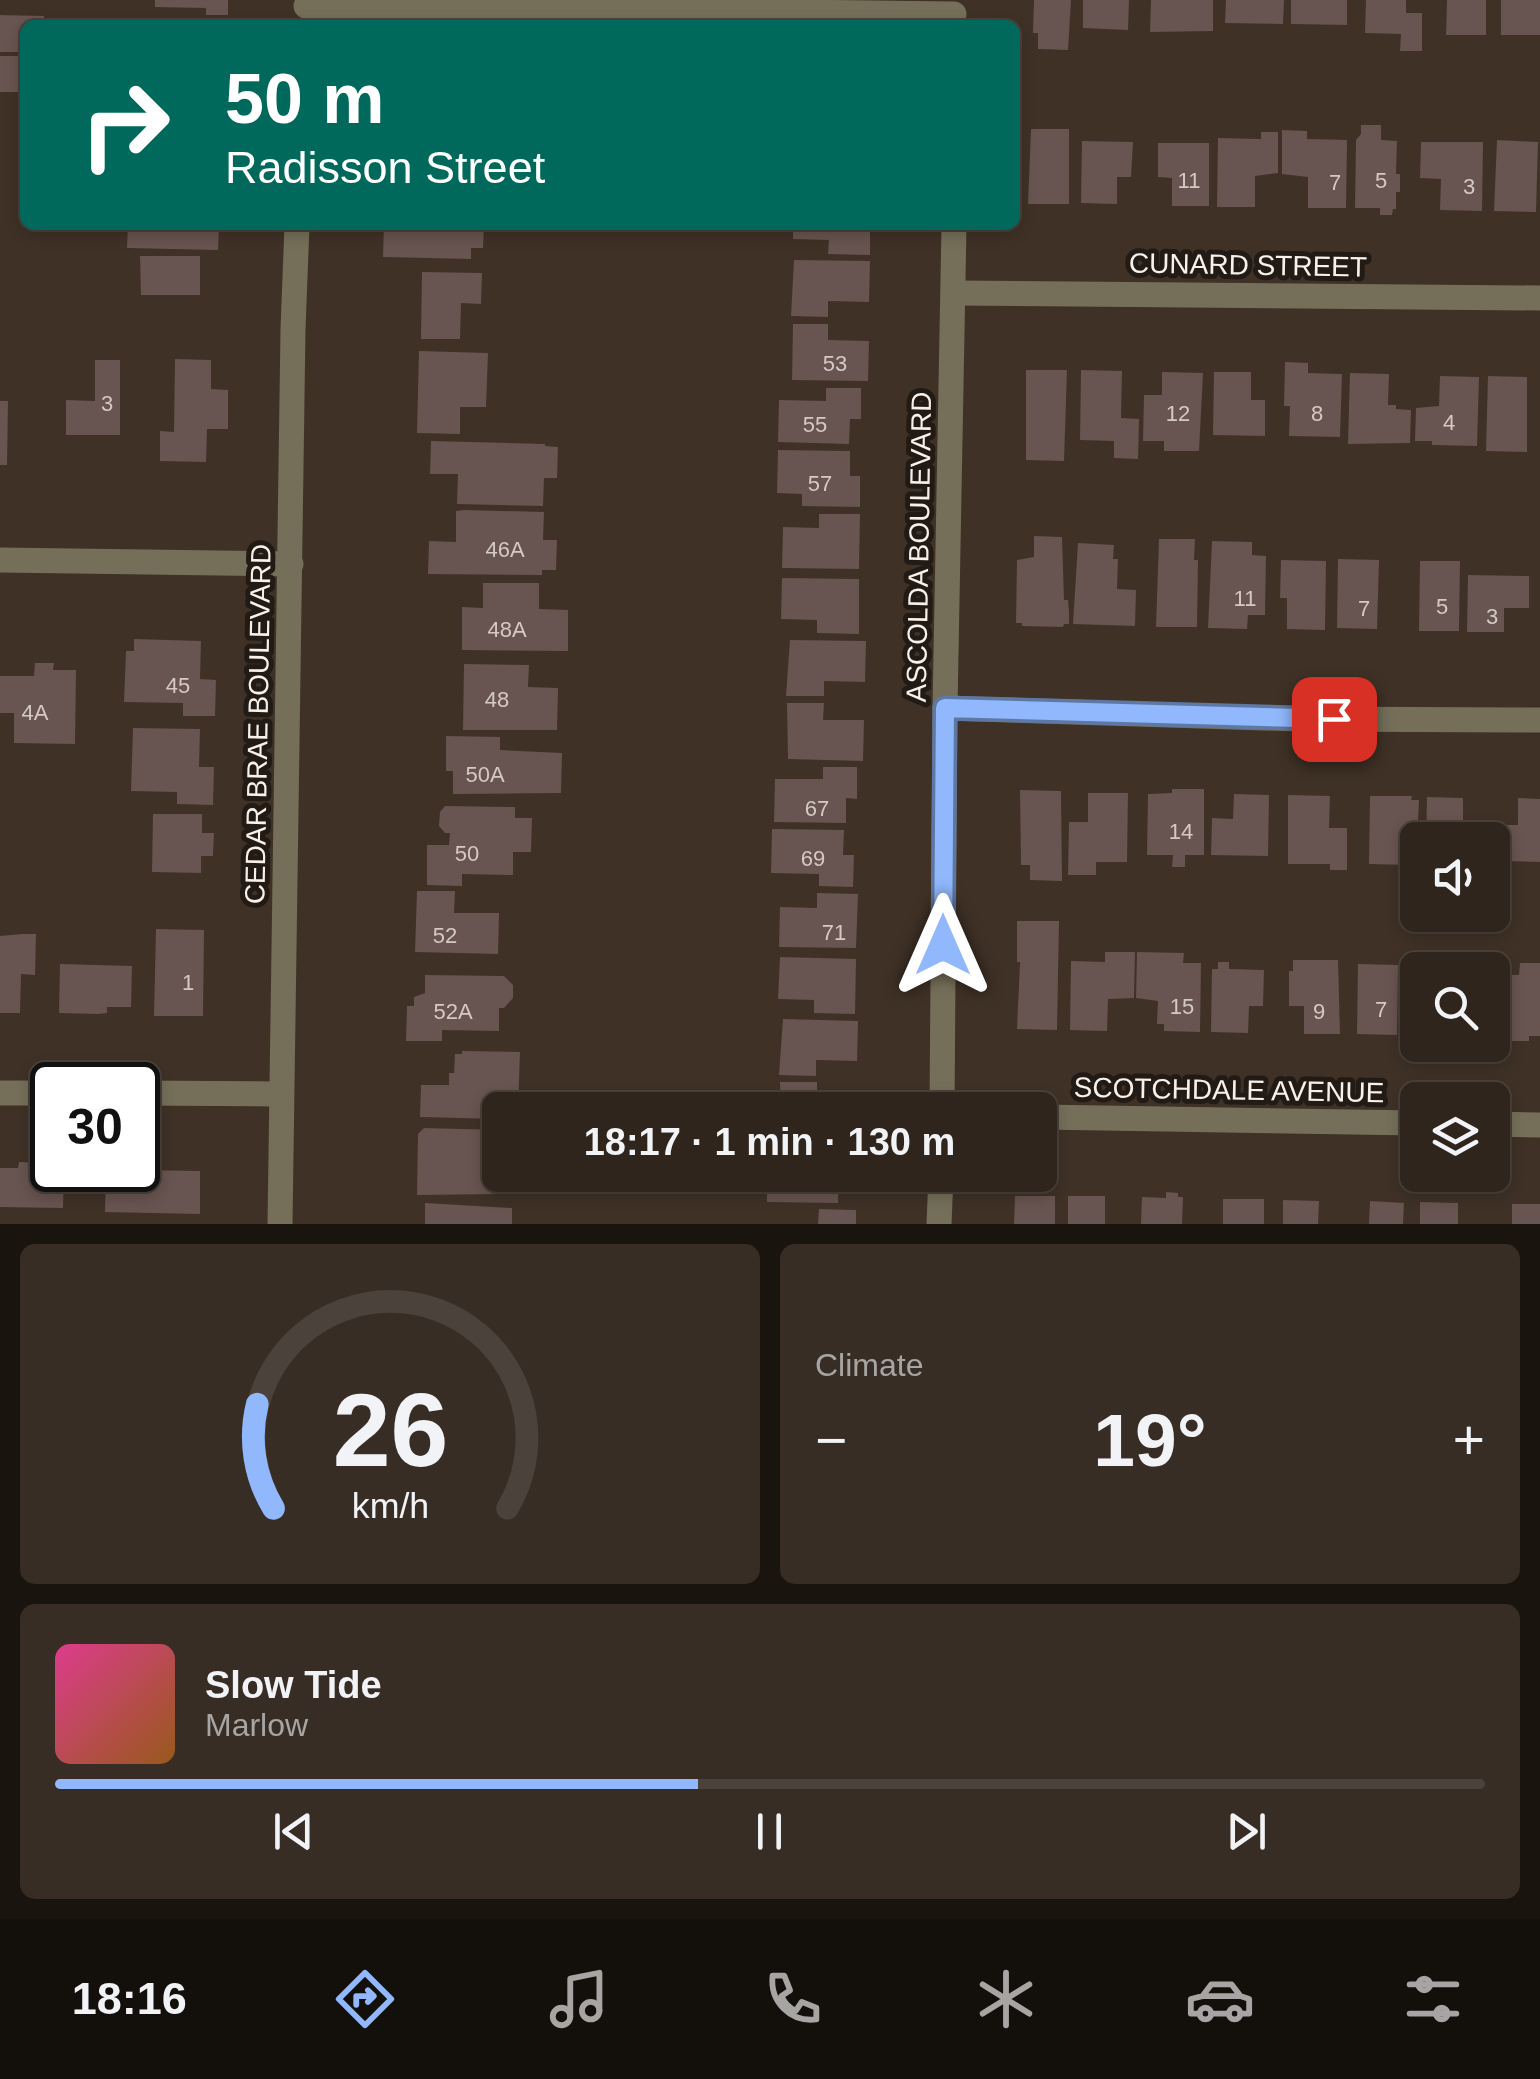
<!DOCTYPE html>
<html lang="en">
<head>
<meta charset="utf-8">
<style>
	body { margin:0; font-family:Arial,sans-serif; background:#372d25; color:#f1f3f6; height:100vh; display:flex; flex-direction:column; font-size:38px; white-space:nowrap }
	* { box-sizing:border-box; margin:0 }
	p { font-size:32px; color:#a7a5a3 }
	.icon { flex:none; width:55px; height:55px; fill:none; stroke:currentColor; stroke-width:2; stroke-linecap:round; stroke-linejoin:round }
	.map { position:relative; height:1224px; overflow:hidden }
	.panel { display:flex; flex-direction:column; gap:20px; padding:20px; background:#1a140f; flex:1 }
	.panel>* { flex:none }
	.hud { position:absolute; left:20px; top:20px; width:1000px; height:210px; border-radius:15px; box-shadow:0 5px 15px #0003,0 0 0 2px #4a423b; background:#00695c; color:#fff; overflow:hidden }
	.controls { position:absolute; left:1400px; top:822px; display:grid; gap:20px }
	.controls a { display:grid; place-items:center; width:110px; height:110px; border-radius:15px; background:#2f251c; box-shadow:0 5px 15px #0003,0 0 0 2px #4a423b; font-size:50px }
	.speed { position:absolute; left:30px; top:1062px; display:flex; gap:20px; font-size:50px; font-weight:700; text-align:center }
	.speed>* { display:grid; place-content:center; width:130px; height:130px; border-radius:50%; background:#2f251c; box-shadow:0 5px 15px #0003,0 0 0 2px #4a423b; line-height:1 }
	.speed .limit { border:5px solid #111; border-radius:15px; background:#fff; color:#111 }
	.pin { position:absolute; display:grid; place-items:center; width:85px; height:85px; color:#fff; margin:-42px; border-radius:20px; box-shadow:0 5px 15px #0006 }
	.me { position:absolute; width:110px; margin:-55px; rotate:0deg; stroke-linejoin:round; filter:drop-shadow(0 0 8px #0008) }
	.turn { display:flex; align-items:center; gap:35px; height:210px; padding:0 40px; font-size:45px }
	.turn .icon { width:130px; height:130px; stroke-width:2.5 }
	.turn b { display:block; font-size:70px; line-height:85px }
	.big { font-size:75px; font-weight:700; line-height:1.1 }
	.panel .card { flex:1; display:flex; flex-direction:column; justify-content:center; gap:15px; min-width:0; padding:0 35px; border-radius:15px; background:#372d25 }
	.panel .dial { align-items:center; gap:0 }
	.dial svg { height:260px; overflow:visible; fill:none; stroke:#4a423b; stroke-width:7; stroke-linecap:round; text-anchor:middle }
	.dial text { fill:#f1f3f6; stroke:none }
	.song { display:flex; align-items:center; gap:30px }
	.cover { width:120px; height:120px; border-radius:15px; background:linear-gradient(135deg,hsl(330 70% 55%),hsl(30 70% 35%)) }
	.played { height:10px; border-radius:5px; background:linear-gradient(90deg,#91b8fd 45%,#4a423b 45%) }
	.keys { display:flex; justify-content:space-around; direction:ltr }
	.heat { display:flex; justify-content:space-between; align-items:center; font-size:55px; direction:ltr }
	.panel .tiles { flex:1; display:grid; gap:20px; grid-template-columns:1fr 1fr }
	.card:last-child { grid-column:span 2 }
	.trip { position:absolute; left:482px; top:1092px; width:575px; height:100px; border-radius:15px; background:#2f251c; box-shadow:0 5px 15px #0003,0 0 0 2px #4a423b; font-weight:700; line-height:100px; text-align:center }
	.menu { display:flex; height:160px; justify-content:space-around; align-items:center; background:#130f0b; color:#a7a5a3 }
	.menu .icon { width:70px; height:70px }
	.menu .current { color:#91b8fd }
	.menu b { font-size:45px; color:#f1f3f6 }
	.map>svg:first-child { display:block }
</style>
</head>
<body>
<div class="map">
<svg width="1540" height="1224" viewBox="0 0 1540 1224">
	<rect width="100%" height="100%" fill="#3f3126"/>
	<g fill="#685450">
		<path d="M 155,0 L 228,0 L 228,15 L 206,15 L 206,8 L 155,7 Z"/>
		<path d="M 1034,0 L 1071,0 L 1068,50 L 1038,49 L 1038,33 L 1033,33 Z"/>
		<path d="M 1083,0 L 1129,0 L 1128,30 L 1083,28 Z"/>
		<path d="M 1151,0 L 1213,0 L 1213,31 L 1150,32 Z"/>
		<path d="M 1226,0 L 1284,0 L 1283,24 L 1225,23 Z"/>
		<path d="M 1291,0 L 1347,0 L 1347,25 L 1291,24 Z"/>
		<path d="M 1366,0 L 1406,0 L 1406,13 L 1422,13 L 1422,51 L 1400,51 L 1401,34 L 1365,33 Z"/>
		<path d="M 1447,0 L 1486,0 L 1486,35 L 1446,35 Z"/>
		<rect x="1501" y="0" width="39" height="35"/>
		<path d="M 0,15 L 44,16 L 44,25 L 25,25 L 25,52 L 0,52 Z"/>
		<rect x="0" y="56" width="25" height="36"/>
		<path d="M 1361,125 L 1381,125 L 1381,140 L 1397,141 L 1396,174 L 1400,174 L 1400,192 L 1396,192 L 1396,209 L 1393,209 L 1392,215 L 1380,215 L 1380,208 L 1355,208 L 1356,140 L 1361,134 Z"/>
		<path d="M 1031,129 L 1069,129 L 1069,204 L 1028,204 Z"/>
		<path d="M 1282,130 L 1307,131 L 1307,139 L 1347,140 L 1346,208 L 1308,208 L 1308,177 L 1282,174 Z"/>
		<path d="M 1261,132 L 1278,132 L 1278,173 L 1255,176 L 1255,207 L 1217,207 L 1218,138 L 1261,139 Z"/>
		<path d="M 1497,140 L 1538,142 L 1536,212 L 1494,211 Z"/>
		<path d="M 1082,141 L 1133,142 L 1131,177 L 1117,177 L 1117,204 L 1081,203 Z"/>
		<path d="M 1421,142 L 1483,142 L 1482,211 L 1440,210 L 1441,179 L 1420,178 Z"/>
		<path d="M 1158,143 L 1209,143 L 1209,206 L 1172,206 L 1172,178 L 1158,177 Z"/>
		<path d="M 128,225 L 219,225 L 218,250 L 127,248 Z"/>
		<path d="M 384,225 L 484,225 L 483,248 L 471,248 L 471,259 L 383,257 Z"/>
		<path d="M 793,225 L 870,225 L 870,255 L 828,254 L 829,240 L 793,239 Z"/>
		<path d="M 140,256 L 200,256 L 200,295 L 141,295 Z"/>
		<path d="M 794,260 L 870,261 L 869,302 L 828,301 L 828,317 L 791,316 Z"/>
		<path d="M 422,272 L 482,273 L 481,304 L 461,303 L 460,339 L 421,339 Z"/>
		<path d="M 793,324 L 828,324 L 828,340 L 869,341 L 868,381 L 792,380 Z"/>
		<path d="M 419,351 L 488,353 L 486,407 L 460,407 L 460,434 L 417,433 Z"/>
		<path d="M 175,359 L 211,360 L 211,389 L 228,390 L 228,429 L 207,429 L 206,462 L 160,461 L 160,431 L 174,432 Z"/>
		<path d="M 95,360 L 120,360 L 120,435 L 66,435 L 66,400 L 95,401 Z"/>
		<path d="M 1285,362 L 1308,363 L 1308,373 L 1342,374 L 1340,437 L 1289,436 L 1290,406 L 1284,406 Z"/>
		<path d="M 1026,370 L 1067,370 L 1064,461 L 1026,460 Z"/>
		<path d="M 1081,370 L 1122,371 L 1121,418 L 1139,419 L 1138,459 L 1114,458 L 1114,441 L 1080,440 Z"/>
		<path d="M 1162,372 L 1203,373 L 1199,451 L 1164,451 L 1164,441 L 1143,441 L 1144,395 L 1162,395 Z"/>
		<path d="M 1214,372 L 1251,372 L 1251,400 L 1265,400 L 1265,436 L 1213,435 Z"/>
		<path d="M 1350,373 L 1389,374 L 1388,405 L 1396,405 L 1396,409 L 1411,410 L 1410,443 L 1348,444 Z"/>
		<path d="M 1440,376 L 1479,377 L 1477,446 L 1432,445 L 1432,441 L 1415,441 L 1416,408 L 1439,406 Z"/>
		<path d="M 1488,376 L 1527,377 L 1527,452 L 1486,451 Z"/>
		<path d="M 826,388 L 861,388 L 861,419 L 850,419 L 849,444 L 778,442 L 779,400 L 826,401 Z"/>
		<path d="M 0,401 L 8,401 L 7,465 L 0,465 Z"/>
		<path d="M 431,441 L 545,444 L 545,446 L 558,447 L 557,478 L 544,478 L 543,506 L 457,504 L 458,474 L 430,474 Z"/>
		<path d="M 778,450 L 850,451 L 850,476 L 860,476 L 860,507 L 802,506 L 802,494 L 777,493 Z"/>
		<path d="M 464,510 L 544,512 L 543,540 L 557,540 L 556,570 L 542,570 L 542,575 L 428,574 L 429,541 L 456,542 L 456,511 Z"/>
		<path d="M 819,514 L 860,514 L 859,569 L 782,568 L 783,527 L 819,528 Z"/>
		<path d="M 1034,536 L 1062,537 L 1064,600 L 1068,600 L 1069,613 L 1069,624 L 1064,624 L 1063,627 L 1022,626 L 1022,623 L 1016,623 L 1017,560 L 1034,557 Z"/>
		<path d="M 1159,539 L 1195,539 L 1194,560 L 1198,560 L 1197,627 L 1156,627 Z"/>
		<path d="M 1212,541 L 1252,542 L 1252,555 L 1266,556 L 1265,615 L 1248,615 L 1247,629 L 1208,628 Z"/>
		<path d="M 1078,543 L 1114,545 L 1113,559 L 1118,559 L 1117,589 L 1136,590 L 1135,626 L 1073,624 Z"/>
		<path d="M 1338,559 L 1379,560 L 1377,629 L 1337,628 Z"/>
		<path d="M 1281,560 L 1326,561 L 1325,630 L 1287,629 L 1287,598 L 1280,598 Z"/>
		<path d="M 1420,561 L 1460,561 L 1459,631 L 1419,631 Z"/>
		<path d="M 1468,575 L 1529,576 L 1529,608 L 1504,608 L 1504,632 L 1467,632 Z"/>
		<path d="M 782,578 L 859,579 L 859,634 L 817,633 L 817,620 L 781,619 Z"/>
		<path d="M 483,583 L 539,583 L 539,609 L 568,610 L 568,651 L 462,650 L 462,607 L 483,608 Z"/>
		<path d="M 134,639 L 201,641 L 200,679 L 216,680 L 215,716 L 183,716 L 183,703 L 124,702 L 126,651 L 134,651 Z"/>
		<path d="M 790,640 L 866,641 L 865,682 L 824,681 L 824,696 L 786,696 Z"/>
		<path d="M 35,663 L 54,663 L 53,670 L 76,670 L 75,744 L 14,743 L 14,713 L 0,713 L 0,676 L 34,676 Z"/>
		<path d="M 464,664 L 529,665 L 528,687 L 558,688 L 557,730 L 463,730 Z"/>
		<path d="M 787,703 L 824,703 L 823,720 L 864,720 L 863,761 L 788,759 Z"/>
		<path d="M 133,728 L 200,729 L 199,767 L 214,767 L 213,805 L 177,804 L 177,792 L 131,791 Z"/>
		<path d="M 446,736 L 500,737 L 500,750 L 562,753 L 561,793 L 453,794 L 453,771 L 446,771 Z"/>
		<path d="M 823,767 L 857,767 L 857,799 L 846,798 L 846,823 L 774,822 L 775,779 L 823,779 Z"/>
		<path d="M 1172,789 L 1204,789 L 1204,855 L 1185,855 L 1185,867 L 1172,867 L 1173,855 L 1147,855 L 1148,794 L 1172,793 Z"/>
		<path d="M 1020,790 L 1061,791 L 1062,881 L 1030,880 L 1030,865 L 1021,865 Z"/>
		<path d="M 1088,793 L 1128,793 L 1127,862 L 1096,862 L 1096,875 L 1068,875 L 1069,822 L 1088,822 Z"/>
		<path d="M 1234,794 L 1269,795 L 1268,856 L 1211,855 L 1212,818 L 1233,819 Z"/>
		<path d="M 1288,795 L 1330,796 L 1329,828 L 1347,828 L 1347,870 L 1330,870 L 1330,864 L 1288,864 Z"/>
		<path d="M 1370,796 L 1412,796 L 1411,800 L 1419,800 L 1418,821 L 1411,822 L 1410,865 L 1369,864 Z"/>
		<path d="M 1427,797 L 1463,798 L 1463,825 L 1477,825 L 1477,840 L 1426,840 Z"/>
		<path d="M 1518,798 L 1540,799 L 1540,862 L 1503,861 L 1503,825 L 1518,825 Z"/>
		<path d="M 445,806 L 515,807 L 515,818 L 532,818 L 531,852 L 513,852 L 513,875 L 462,874 L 462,886 L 427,885 L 427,845 L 449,845 L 450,833 L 445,833 L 439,826 L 440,812 Z"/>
		<path d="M 153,814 L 202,814 L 202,833 L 214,833 L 213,856 L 201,856 L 201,873 L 152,872 Z"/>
		<path d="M 772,829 L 844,830 L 843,855 L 854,855 L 853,887 L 819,886 L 819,874 L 771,873 Z"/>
		<path d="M 417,891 L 455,891 L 454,913 L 499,913 L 498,954 L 415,952 Z"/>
		<path d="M 817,893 L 858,894 L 856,948 L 779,947 L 780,907 L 817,908 Z"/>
		<path d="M 1017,921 L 1059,921 L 1057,1030 L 1017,1029 L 1020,962 L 1017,962 Z"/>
		<path d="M 156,929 L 204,930 L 203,1016 L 154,1016 Z"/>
		<path d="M 22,934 L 36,934 L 35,975 L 21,974 L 20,1013 L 0,1013 L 0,936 Z"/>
		<path d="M 1105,952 L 1135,952 L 1134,998 L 1108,999 L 1107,1031 L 1070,1030 L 1071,961 L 1105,962 Z"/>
		<path d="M 1137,952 L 1184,953 L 1183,963 L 1201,963 L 1200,1032 L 1164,1031 L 1164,1024 L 1157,1024 L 1158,1001 L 1136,998 Z"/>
		<path d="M 780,957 L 856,959 L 855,1014 L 814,1013 L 814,1000 L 778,999 Z"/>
		<path d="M 1293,960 L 1338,960 L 1340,1034 L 1304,1034 L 1304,1006 L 1289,1006 L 1289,971 L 1293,971 Z"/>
		<path d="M 1218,962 L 1229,962 L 1229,969 L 1264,970 L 1263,1006 L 1249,1006 L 1248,1033 L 1211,1032 L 1212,969 L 1218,969 Z"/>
		<path d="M 1520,963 L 1540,963 L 1540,1036 L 1529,1036 L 1529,1041 L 1498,1041 L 1498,975 L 1519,975 Z"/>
		<path d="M 60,964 L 132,966 L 131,1007 L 107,1007 L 107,1013 L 98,1014 L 59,1013 Z"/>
		<path d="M 1358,964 L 1398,965 L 1397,1035 L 1357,1034 Z"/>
		<path d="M 425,975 L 504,976 L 513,985 L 513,998 L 504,1008 L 499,1008 L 499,1031 L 442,1030 L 442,1041 L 406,1041 L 407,1006 L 414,1006 L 414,997 L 425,993 Z"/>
		<path d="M 783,1019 L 858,1021 L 857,1061 L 816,1060 L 816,1076 L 779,1075 Z"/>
		<path d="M 462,1051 L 520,1052 L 518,1110 L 500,1110 L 500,1119 L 420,1117 L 421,1085 L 449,1085 L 449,1073 L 454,1073 L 455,1054 L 462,1054 Z"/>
		<path d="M 780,1082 L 817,1082 L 817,1098 L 858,1100 L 858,1110 L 781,1110 Z"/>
		<path d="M 424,1128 L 500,1130 L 499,1194 L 417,1195 L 418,1134 Z"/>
		<path d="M 19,1162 L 52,1163 L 52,1170 L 64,1170 L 63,1208 L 0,1207 L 0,1168 L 18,1168 Z"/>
		<path d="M 138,1170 L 200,1171 L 200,1214 L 105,1212 L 106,1171 Z"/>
		<path d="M 767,1175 L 839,1175 L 838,1203 L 767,1202 Z"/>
		<path d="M 1166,1192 L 1178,1193 L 1178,1197 L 1183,1197 L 1182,1224 L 1141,1224 L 1142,1197 L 1166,1198 Z"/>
		<path d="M 1015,1196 L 1055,1196 L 1055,1224 L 1014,1224 Z"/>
		<rect x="1068" y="1196" width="37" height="28"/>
		<rect x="1223" y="1199" width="41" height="25"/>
		<path d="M 1283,1200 L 1319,1201 L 1318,1224 L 1283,1224 Z"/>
		<path d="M 1370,1201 L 1404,1203 L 1403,1224 L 1369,1224 Z"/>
		<path d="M 1420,1202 L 1458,1203 L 1458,1224 L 1420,1224 Z"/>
		<path d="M 425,1203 L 512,1208 L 512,1224 L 425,1224 Z"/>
		<rect x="1512" y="1204" width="28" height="20"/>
		<path d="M 819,1209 L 856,1210 L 856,1224 L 818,1224 Z"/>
	</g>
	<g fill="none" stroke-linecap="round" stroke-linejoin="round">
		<g stroke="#756f59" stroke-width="25">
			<path d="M 306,6 L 954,14"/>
			<path d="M 954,293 L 1540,298"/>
			<path d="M 0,560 L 291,564"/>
			<path d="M 945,708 L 1299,719 L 1540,720"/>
			<path d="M 0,1093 L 52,1093"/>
			<path d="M 138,1093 L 280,1094"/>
			<path d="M 942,1110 L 945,708 L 954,225"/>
			<path d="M 1040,1117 L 1418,1123"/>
			<path d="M 1492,1124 L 1540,1125"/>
			<path d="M 280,1224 L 293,329 L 297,225"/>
			<path d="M 939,1224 L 941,1175"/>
		</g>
	</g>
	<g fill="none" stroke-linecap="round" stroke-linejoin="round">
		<defs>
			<path id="route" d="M 943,945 L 945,708 L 1334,719"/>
		</defs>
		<use href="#route" stroke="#5e78a4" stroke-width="25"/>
		<use href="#route" stroke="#91b8fd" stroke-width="18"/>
	</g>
	<g text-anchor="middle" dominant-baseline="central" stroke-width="10" stroke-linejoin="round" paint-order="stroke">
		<g font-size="22" fill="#d5c9c3">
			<text x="1189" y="180">11</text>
			<text x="1381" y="180">5</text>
			<text x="1335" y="182">7</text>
			<text x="1469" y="186">3</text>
			<text x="835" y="363">53</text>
			<text x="107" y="403">3</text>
			<text x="1178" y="413">12</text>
			<text x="1317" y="413">8</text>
			<text x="1449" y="422">4</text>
			<text x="815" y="424">55</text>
			<text x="820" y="483">57</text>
			<text x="505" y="549">46A</text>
			<text x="1245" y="598">11</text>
			<text x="1442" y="606">5</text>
			<text x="1364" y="608">7</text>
			<text x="1492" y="616">3</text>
			<text x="507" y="629">48A</text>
			<text x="178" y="685">45</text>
			<text x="497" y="699">48</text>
			<text x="35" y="712">4A</text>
			<text x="485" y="774">50A</text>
			<text x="817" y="808">67</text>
			<text x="1181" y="831">14</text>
			<text x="467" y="853">50</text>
			<text x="813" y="858">69</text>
			<text x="834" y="932">71</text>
			<text x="445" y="935">52</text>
			<text x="188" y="982">1</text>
			<text x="1182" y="1006">15</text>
			<text x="1381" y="1009">7</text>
			<text x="453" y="1011">52A</text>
			<text x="1319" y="1011">9</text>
		</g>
		<g font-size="28" fill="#f9f0e9" stroke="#211a15">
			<text transform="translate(1248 265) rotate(1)">CUNARD STREET</text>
			<text transform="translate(919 547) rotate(-89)">ASCOLDA BOULEVARD</text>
			<text transform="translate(258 724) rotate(-89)">CEDAR BRAE BOULEVARD</text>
			<text transform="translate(1229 1090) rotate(1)">SCOTCHDALE AVENUE</text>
		</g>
	</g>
</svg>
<div class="controls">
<a><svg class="icon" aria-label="sound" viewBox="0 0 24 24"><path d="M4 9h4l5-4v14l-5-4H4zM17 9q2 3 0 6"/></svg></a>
<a><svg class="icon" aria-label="search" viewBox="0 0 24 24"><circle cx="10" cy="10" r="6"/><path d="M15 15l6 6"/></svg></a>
<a><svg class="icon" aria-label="layers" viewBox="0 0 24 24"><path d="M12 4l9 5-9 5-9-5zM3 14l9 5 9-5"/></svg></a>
</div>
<div class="speed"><div class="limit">30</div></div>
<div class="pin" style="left:1334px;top:719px;background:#d93025"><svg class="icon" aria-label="arrive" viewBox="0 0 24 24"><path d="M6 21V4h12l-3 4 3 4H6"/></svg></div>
<svg class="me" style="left:943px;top:945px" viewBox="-20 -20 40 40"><path d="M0-17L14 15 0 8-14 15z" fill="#91b8fd" stroke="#fff" stroke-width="4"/></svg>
<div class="trip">18:17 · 1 min · 130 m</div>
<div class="hud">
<div class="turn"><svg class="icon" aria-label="right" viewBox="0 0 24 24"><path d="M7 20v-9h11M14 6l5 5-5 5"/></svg><div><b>50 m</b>Radisson Street</div></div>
</div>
</div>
<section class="panel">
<div class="tiles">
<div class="card dial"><svg viewBox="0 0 100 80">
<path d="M14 69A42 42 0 1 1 86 69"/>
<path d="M14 69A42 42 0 0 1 9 37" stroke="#91b8fd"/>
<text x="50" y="56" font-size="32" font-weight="700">26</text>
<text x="50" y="72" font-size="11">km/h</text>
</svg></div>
<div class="card"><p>Climate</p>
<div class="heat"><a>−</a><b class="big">19°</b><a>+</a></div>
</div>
<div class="card">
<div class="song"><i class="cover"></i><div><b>Slow Tide</b><p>Marlow</p></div></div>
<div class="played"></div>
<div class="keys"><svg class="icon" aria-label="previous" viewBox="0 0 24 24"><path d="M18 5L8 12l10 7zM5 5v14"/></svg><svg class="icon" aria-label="pause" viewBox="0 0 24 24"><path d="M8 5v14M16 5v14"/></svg><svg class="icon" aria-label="next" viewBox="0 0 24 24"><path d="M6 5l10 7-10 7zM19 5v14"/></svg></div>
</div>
</div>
</section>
<nav class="menu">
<b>18:16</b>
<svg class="icon current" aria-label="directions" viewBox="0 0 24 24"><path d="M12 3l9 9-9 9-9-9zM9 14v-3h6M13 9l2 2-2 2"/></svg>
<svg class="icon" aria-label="music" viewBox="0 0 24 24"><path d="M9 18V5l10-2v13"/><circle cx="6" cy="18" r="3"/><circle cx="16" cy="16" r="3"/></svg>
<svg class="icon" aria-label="phone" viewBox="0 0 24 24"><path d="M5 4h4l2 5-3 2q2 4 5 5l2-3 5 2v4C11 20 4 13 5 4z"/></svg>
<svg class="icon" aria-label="climate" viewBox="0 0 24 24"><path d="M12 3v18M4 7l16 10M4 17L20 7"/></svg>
<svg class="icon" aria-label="car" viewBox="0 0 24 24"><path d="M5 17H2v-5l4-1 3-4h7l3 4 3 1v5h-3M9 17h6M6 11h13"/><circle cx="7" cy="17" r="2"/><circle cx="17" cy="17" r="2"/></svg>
<svg class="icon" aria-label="filters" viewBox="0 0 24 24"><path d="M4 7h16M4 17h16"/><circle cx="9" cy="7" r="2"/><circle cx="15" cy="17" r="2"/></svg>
</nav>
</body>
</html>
